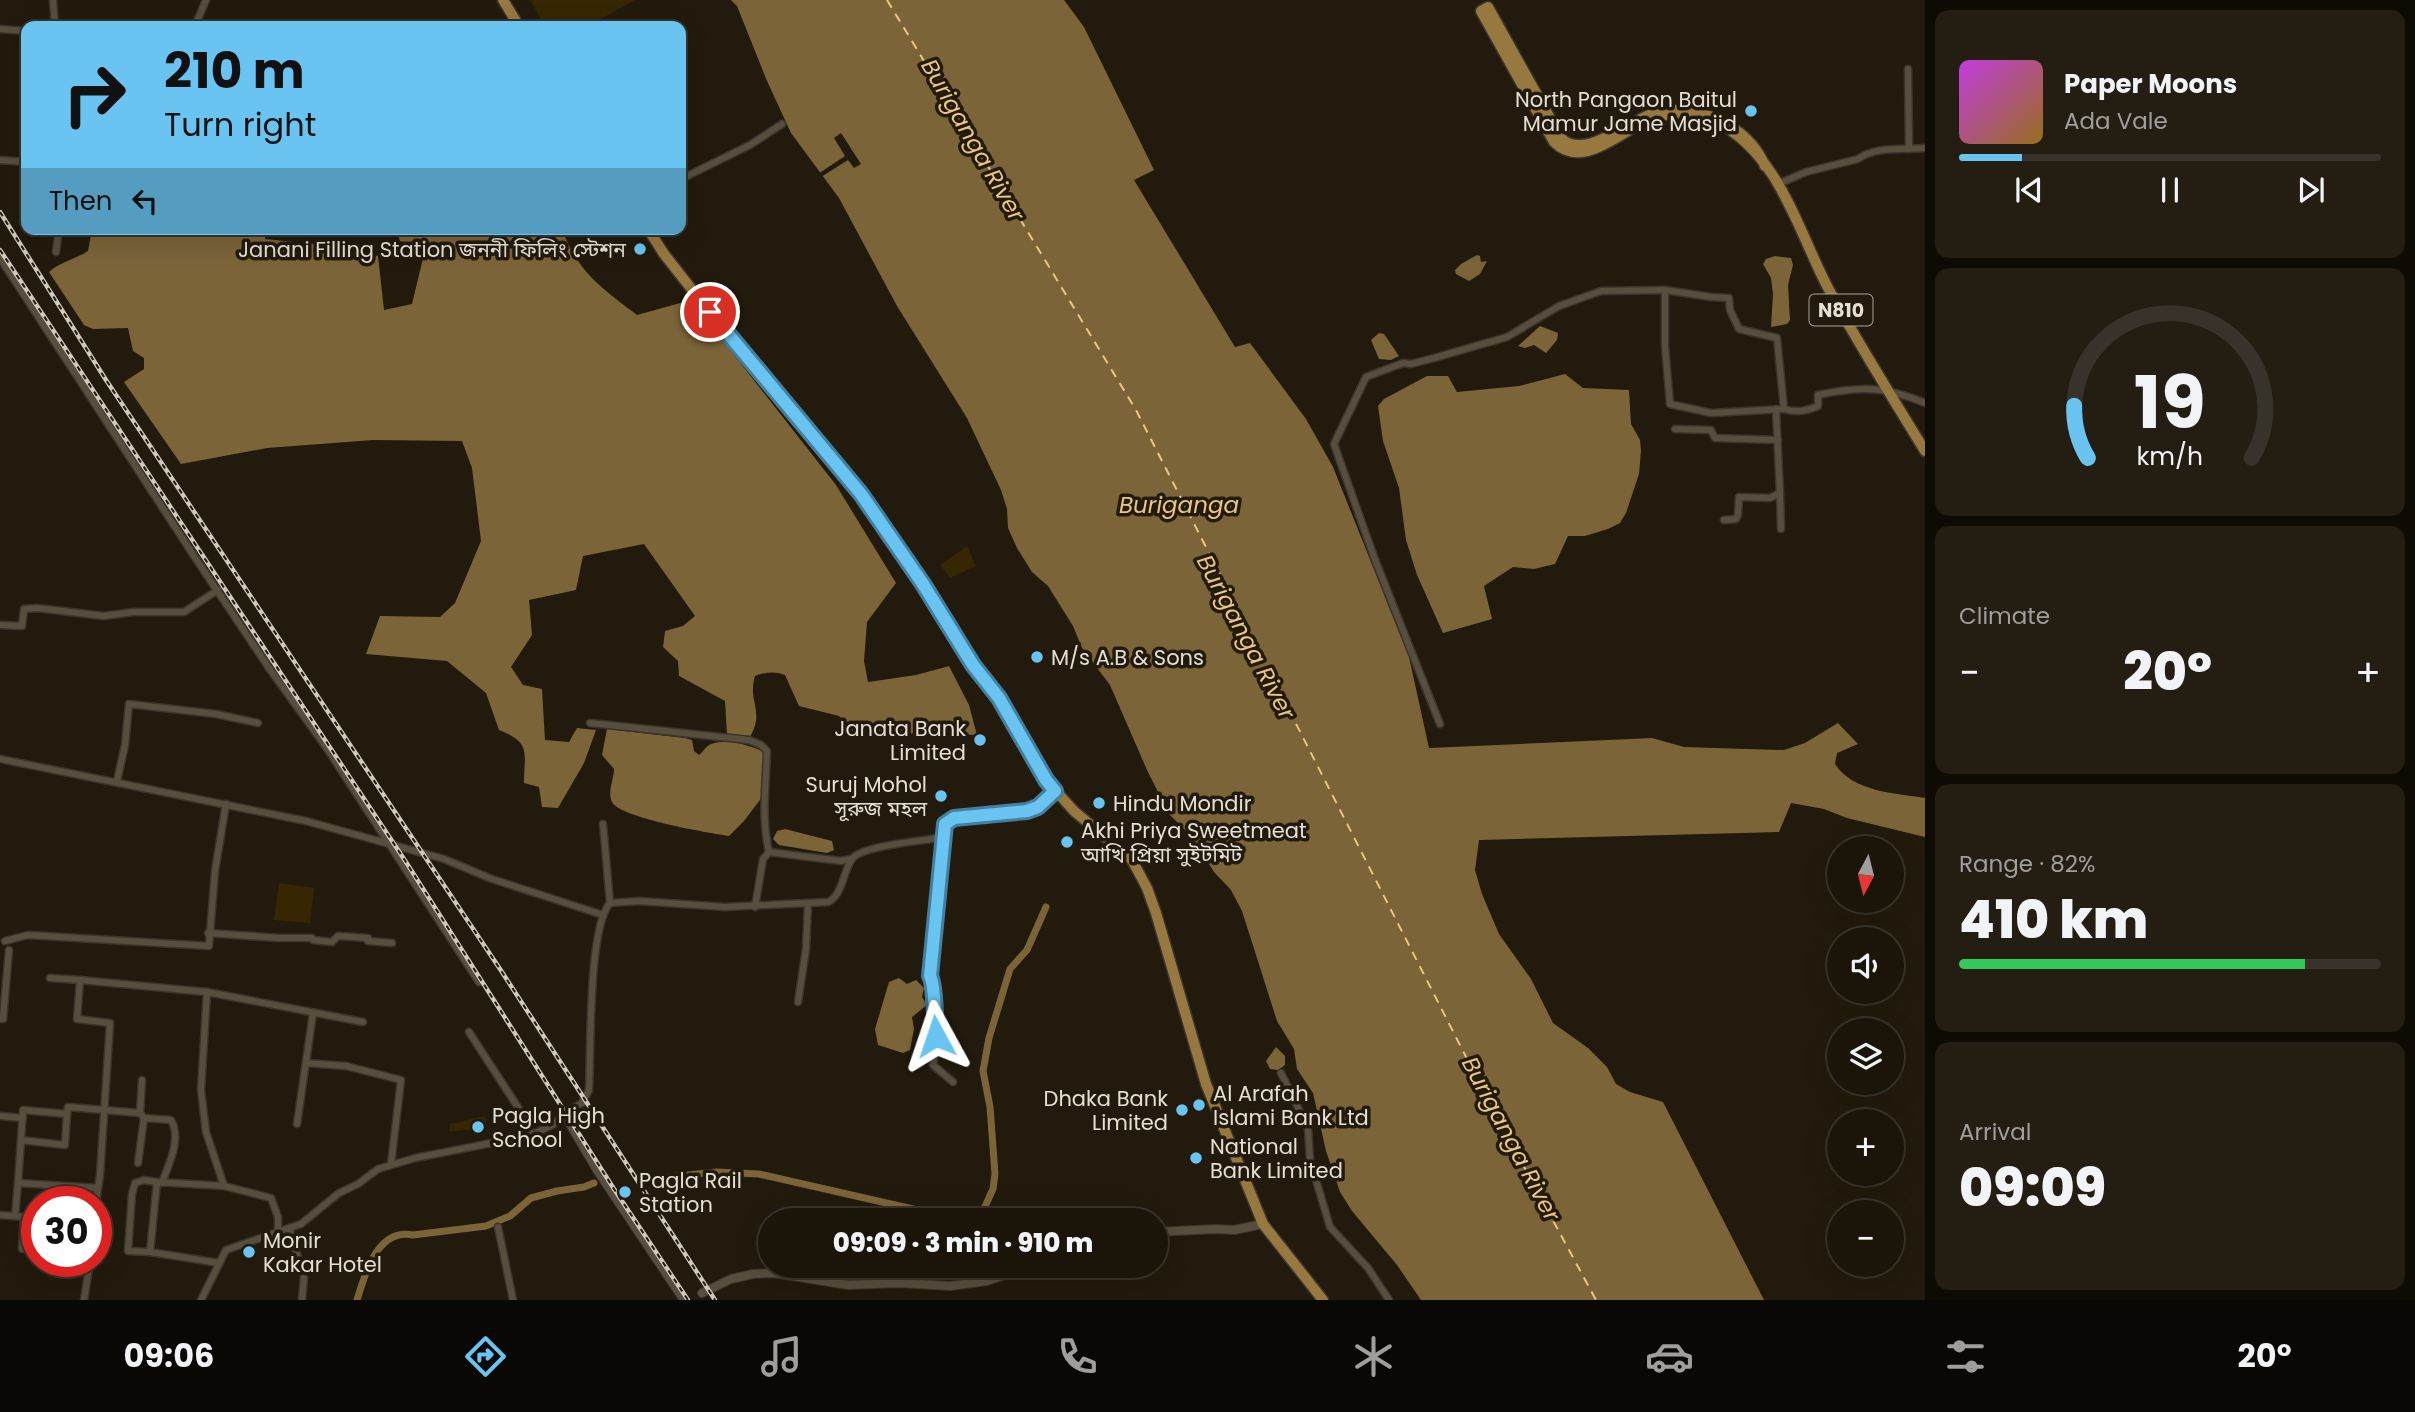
<!DOCTYPE html>
<html lang="en">
<head>
<meta charset="utf-8">
<style>
	body { margin:0; font-family:Poppins,"Noto Sans Bengali",sans-serif; background:#231d12; color:#f1f3f6; height:100vh; display:flex; flex-direction:column; font-size:26px; white-space:nowrap }
	* { box-sizing:border-box; margin:0 }
	p { font-size:23px; color:#9f9e9c }
	.icon { flex:none; width:38px; height:38px; fill:none; stroke:currentColor; stroke-width:2; stroke-linecap:round; stroke-linejoin:round }
	.map { position:relative; flex:1; overflow:hidden }
	.details { display:flex; flex-direction:column; gap:10px; padding:10px; background:#0e0b05; width:490px }
	.details>* { flex:none }
	.top-card { position:absolute; left:21px; top:21px; width:665px; height:214px; border-radius:14px; box-shadow:0 7px 28px #0002,0 0 0 2px #38332a; background:#69c4f1; color:#111; overflow:hidden }
	.needle { width:46px; rotate:187deg }
	.tools { position:absolute; left:1827px; top:836px; display:grid; gap:14px }
	.tools a { display:grid; place-items:center; width:77px; height:77px; border-radius:50%; background:#1a1409; box-shadow:0 7px 28px #0002,0 0 0 2px #38332a; font-size:35px }
	.speed { position:absolute; left:21px; top:1186px; display:flex; gap:14px; font-size:35px; font-weight:700; text-align:center }
	.speed>* { display:grid; place-content:center; width:91px; height:91px; border-radius:50%; background:#1a1409; box-shadow:0 7px 28px #0002,0 0 0 2px #38332a; line-height:1 }
	.speed .limit { border:10px solid #d22; background:#fff; color:#111 }
	.pin { position:absolute; display:grid; place-items:center; width:60px; height:60px; color:#fff; margin:-30px; border:4px solid #fff; border-radius:50%; box-shadow:0 2px 7px #0007 }
	.me { position:absolute; width:77px; margin:-38px; rotate:355deg; stroke-linejoin:round; filter:drop-shadow(0 0 5px #0008) }
	.turn { display:flex; align-items:center; gap:24px; height:147px; padding:0 28px; font-size:32px }
	.turn .icon { width:91px; height:91px; stroke-width:2.5 }
	.turn b { display:block; font-size:49px; line-height:60px }
	.then { display:flex; align-items:center; height:66px; padding:0 28px; background:#0003; gap:14px; font-size:26px }
	.big { font-size:52px; font-weight:800; line-height:1.1 }
	.details .card { flex:1; display:flex; flex-direction:column; justify-content:center; gap:10px; min-width:0; padding:0 24px; border-radius:14px; background:#231d12 }
	.details .dial { align-items:center; gap:0 }
	.dial svg { height:182px; overflow:visible; fill:none; stroke:#38332a; stroke-width:7; stroke-linecap:round; text-anchor:middle }
	.dial text { fill:#f1f3f6; stroke:none }
	.song { display:flex; align-items:center; gap:21px }
	.cover { width:84px; height:84px; border-radius:10px; background:linear-gradient(135deg,hsl(290 70% 55%),hsl(40 70% 35%)) }
	.played { height:7px; border-radius:4px; background:linear-gradient(90deg,#69c4f1 15%,#38332a 15%) }
	.keys { display:flex; justify-content:space-around; direction:ltr }
	.heat { display:flex; justify-content:space-between; align-items:center; font-size:38px; direction:ltr }
	.charge { height:10px; border-radius:5px; background:linear-gradient(90deg,#34c759 82%,#38332a 0) }
	.trip { position:absolute; left:758px; top:1208px; width:410px; height:70px; border-radius:35px; background:#1a1409; box-shadow:0 7px 28px #0002,0 0 0 2px #38332a; font-weight:800; line-height:70px; text-align:center }
	.tab-bar { display:flex; height:112px; justify-content:space-around; align-items:center; background:#0a0804; color:#9f9e9c }
	.tab-bar .icon { width:49px; height:49px }
	.tab-bar .on { color:#69c4f1 }
	.tab-bar b { font-size:32px; color:#f1f3f6 }
	main { display:flex; flex:1; min-height:0 }
	.map>svg:first-child { display:block }
</style>
</head>
<body>
<main>
<div class="map">
<svg width="1925" height="1300" viewBox="0 0 1925 1300">
	<rect width="100%" height="100%" fill="#221a0c"/>
	<g fill="#372602">
		<path d="M 530,0 L 635,0 L 588,26 L 545,26 Z"/>
		<path d="M 967,546 L 976,566 L 950,578 L 940,565 Z"/>
		<path d="M 279,883 L 314,888 L 310,923 L 274,920 Z"/>
		<path d="M 485,1116 L 487,1127 L 450,1132 L 450,1124 Z"/>
	</g>
	<g fill="#7b6438">
		<path d="M 731,0 L 1064,0 L 1084,27 L 1154,170 L 1134,180 L 1235,347 L 1250,343 L 1306,419 L 1333,467 L 1409,657 L 1429,748 L 1652,738 L 1684,747 L 1784,750 L 1805,743 L 1838,723 L 1858,744 L 1837,753 L 1835,764 C 1853,792 1895,793 1925,798 L 1925,837 L 1847,818 L 1824,809 L 1791,803 L 1779,832 L 1479,840 L 1475,870 L 1482,894 L 1499,934 L 1531,979 L 1553,1023 L 1588,1048 L 1607,1067 L 1616,1084 L 1630,1092 L 1663,1102 L 1764,1300 L 1421,1300 L 1397,1265 L 1352,1211 L 1340,1192 L 1326,1151 L 1313,1093 L 1297,1069 L 1294,1049 L 1277,1021 L 1242,911 L 1231,890 L 1214,872 L 1192,837 L 1169,814 L 1147,770 L 1110,685 L 1082,648 L 1073,626 L 1048,586 L 1032,572 L 1017,548 L 1008,528 L 1007,509 L 1001,490 L 967,418 L 897,306 L 839,198 L 791,133 L 767,81 L 737,6 Z"/>
		<path d="M 92,229 L 266,229 L 265,239 L 333,246 L 378,256 L 384,310 L 412,304 L 424,254 L 418,245 L 400,241 L 398,235 L 402,229 L 562,229 C 578,273 602,288 637,315 L 691,300 L 836,485 L 896,583 L 867,622 L 864,661 L 868,682 L 916,675 L 949,666 L 969,705 L 977,735 L 892,733 L 854,735 L 839,716 L 799,706 L 785,675 C 775,671 766,672 755,676 C 747,702 766,712 749,738 L 727,735 L 725,701 L 679,676 L 678,661 L 663,647 L 665,631 L 683,626 L 695,616 L 644,544 L 583,556 L 576,590 L 529,600 L 532,635 L 511,667 L 523,685 L 542,689 L 545,740 L 569,742 L 577,728 L 596,730 L 584,763 L 558,808 L 542,807 L 539,787 L 524,783 C 524,752 532,743 499,730 L 486,693 L 447,661 L 366,654 L 380,616 L 440,617 L 455,603 L 481,541 L 472,468 L 462,441 L 373,440 L 267,448 L 181,464 L 124,382 L 144,369 L 144,358 L 133,351 L 128,328 L 93,329 L 84,325 L 49,272 C 60,262 76,259 88,251 Z"/>
		<path d="M 1477,255 L 1480,256 L 1481,262 L 1487,261 L 1480,274 L 1469,281 L 1456,274 L 1455,270 L 1461,264 Z"/>
		<path d="M 1775,256 L 1791,258 L 1793,265 L 1788,285 L 1790,320 L 1787,324 L 1771,327 L 1773,294 L 1771,278 L 1763,264 L 1766,259 Z"/>
		<path d="M 1540,326 L 1558,333 L 1557,340 L 1546,353 L 1534,345 L 1525,348 L 1518,346 Z"/>
		<path d="M 1379,333 L 1384,334 L 1399,356 L 1391,360 L 1379,359 L 1371,340 Z"/>
		<path d="M 1565,374 L 1583,388 L 1629,390 L 1631,424 L 1640,440 L 1641,451 L 1639,474 L 1626,513 L 1620,523 L 1608,529 L 1585,536 L 1568,536 L 1555,564 L 1534,569 L 1513,567 L 1484,586 L 1492,619 L 1443,633 L 1417,575 L 1406,540 L 1399,488 L 1383,441 L 1378,406 L 1384,399 L 1427,376 L 1448,376 L 1457,392 L 1519,386 Z"/>
		<path d="M 607,729 L 685,738 L 692,740 L 694,751 L 699,755 C 704,751 706,746 711,744 C 728,738 747,745 763,751 L 765,768 L 763,796 L 744,821 L 729,836 C 709,833 620,818 612,802 C 607,791 614,780 614,769 L 602,755 Z"/>
		<path d="M 785,829 L 832,841 L 834,850 L 827,853 L 779,845 L 773,839 L 777,831 Z"/>
		<path d="M 899,978 L 907,984 L 916,980 L 924,988 L 922,997 L 927,1005 L 912,1017 L 914,1029 L 910,1050 L 903,1053 L 878,1045 L 875,1029 L 889,982 Z"/>
		<path d="M 1276,1047 L 1285,1056 L 1285,1065 L 1278,1070 L 1270,1069 L 1266,1061 Z"/>
	</g>
	<path fill="#221a0c" d="M 841,133 L 861,164 L 854,168 L 848,160 L 821,177 L 818,174 L 845,156 L 834,138 Z"/>
	<g fill="none" stroke-linecap="round" stroke-linejoin="round">
		<g stroke="#7b6438" stroke-width="7">
			<path d="M 640,1180 L 717,1172 L 759,1174 L 926,1212 L 946,1220"/>
			<path d="M 966,1220 L 983,1211 L 993,1189 L 995,1174 L 990,1107 L 983,1071 L 989,1038 L 1010,969 L 1027,950 L 1046,907"/>
			<path d="M 357,1300 C 365,1274 377,1228 413,1235 L 486,1226 L 510,1216 L 531,1198 L 557,1191 L 584,1187 L 594,1183"/>
		</g>
		<path stroke="#ecc680" stroke-width="2" stroke-dasharray="9 7" stroke-linecap="butt" d="M 887,0 L 1136,410 L 1489,1102 L 1596,1300"/>
		<defs>
			<g id="minor">
				<path d="M 53,0 L 55,26"/>
				<path d="M 195,26 L 206,0"/>
				<path d="M 0,29 L 26,31"/>
				<path d="M 1908,69 L 1909,149"/>
				<path d="M 0,160 L 26,162"/>
				<path d="M 681,179 L 750,145 L 782,124"/>
				<path d="M 1778,184 L 1806,172 L 1858,159 C 1875,146 1904,150 1925,148"/>
				<path d="M 56,252 L 59,229"/>
				<path d="M 0,258 L 192,553 L 269,668 L 326,747 L 479,982"/>
				<path d="M 1665,290 L 1665,346 L 1670,404 L 1711,413 L 1784,409"/>
				<path d="M 1675,429 L 1711,430 L 1715,438 L 1778,440"/>
				<path d="M 1780,493 L 1781,529"/>
				<path d="M 1724,520 L 1736,519 L 1738,515 L 1739,497 L 1770,498 L 1780,493 L 1776,409"/>
				<path d="M 0,625 L 22,626 L 24,609 L 37,608 L 104,616 L 133,612 L 184,612 L 218,590"/>
				<path d="M 590,723 L 749,740 L 761,745 L 767,751 C 766,786 761,818 769,852 L 763,859 L 755,907"/>
				<path d="M 1440,724 L 1374,557 L 1334,444 L 1366,377 L 1403,363 L 1411,364 L 1434,358 L 1507,337 L 1559,306 L 1601,291 L 1665,290 L 1711,297 L 1729,298 L 1730,310 L 1739,329 L 1777,338 L 1784,409 C 1797,413 1806,411 1818,406 L 1818,395 C 1860,386 1885,386 1925,403"/>
				<path d="M 0,759 L 306,821 L 444,859 L 492,879 L 603,915"/>
				<path d="M 117,781 L 125,745 L 129,704 L 216,714 L 258,723"/>
				<path d="M 603,824 L 610,903"/>
				<path d="M 942,835 L 930,976 C 936,985 936,1052 933,1065 L 953,1082"/>
				<path d="M 769,852 L 841,861 L 851,859"/>
				<path d="M 208,933 L 279,938 L 312,938 L 313,940 L 332,942 L 338,936 L 368,938 L 368,941 L 392,943"/>
				<path d="M 5,941 L 28,935 L 209,946 L 215,871 L 226,804"/>
				<path d="M 50,978 L 80,980"/>
				<path d="M 207,992 L 201,1090 L 206,1132 L 224,1186 L 271,1198 L 278,1217 L 278,1233"/>
				<path d="M 798,1002 L 806,949 L 808,903"/>
				<path d="M 0,1019 L 3,1019 L 9,950"/>
				<path d="M 469,1032 L 521,1112 L 532,1135"/>
				<path d="M 306,1063 L 346,1066 L 401,1080 L 391,1164"/>
				<path d="M 1281,1073 L 1308,1128 L 1310,1160 L 1330,1227 L 1368,1268 L 1389,1300"/>
				<path d="M 140,1113 L 144,1118 L 171,1120 C 182,1139 169,1163 162,1183"/>
				<path d="M 0,1116 L 23,1118"/>
				<path d="M 297,1124 L 313,1013"/>
				<path d="M 21,1140 L 65,1145 L 67,1114"/>
				<path d="M 138,1163 L 144,1118"/>
				<path d="M 157,1182 L 144,1180 L 135,1183 L 132,1194 L 128,1251 L 150,1252 L 157,1182 L 224,1186"/>
				<path d="M 18,1183 L 23,1110 L 67,1114 L 68,1107 L 140,1113 L 142,1080"/>
				<path d="M 51,1202 L 51,1187"/>
				<path d="M 96,1202 L 100,1175 L 110,1023 L 77,1019 L 80,980 L 207,992 L 363,1022"/>
				<path d="M 0,1215 L 37,1218"/>
				<path d="M 15,1216 L 18,1183 L 98,1188"/>
				<path d="M 498,1227 L 513,1300"/>
				<path d="M 289,1228 L 304,1277 L 302,1299"/>
				<path d="M 22,1249 L 24,1217"/>
				<path d="M 150,1252 L 219,1263"/>
				<path d="M 84,1300 L 90,1262"/>
				<path d="M 201,1300 L 226,1250 L 301,1224 L 339,1193 L 358,1184 L 378,1169 L 415,1158 L 532,1135 L 554,1124 L 566,1112 L 582,1103 L 589,1090 C 591,1052 588,928 610,903 L 639,901 L 725,907 L 828,902 C 843,895 843,871 852,859 C 860,846 921,841 938,838 L 942,835 L 945,824 L 954,818 L 1027,811 L 1038,807 L 1055,791"/>
			</g>
			<g id="tertiary">
				<path d="M 564,1114 L 597,1170 L 684,1300"/>
				<path d="M 1155,1232 L 1216,1229 L 1234,1230 L 1263,1224"/>
				<path d="M 702,1293 L 731,1279 L 753,1274 L 774,1273 L 848,1285 L 899,1283 L 950,1286 L 987,1281 L 1034,1265"/>
			</g>
			<g id="trunk">
				<path d="M 503,0 L 519,26"/>
				<path d="M 1765,166 C 1758,149 1746,136 1730,126 C 1709,113 1683,107 1658,112 C 1631,118 1585,162 1561,138 L 1488,7 L 1481,11 L 1554,142 C 1583,171 1620,131 1649,120 C 1670,111 1695,111 1716,122 C 1778,152 1798,230 1827,286 C 1857,342 1892,397 1925,451"/>
				<path d="M 648,229 L 664,254 L 726,333 L 861,494 L 923,584 L 973,665 L 999,698 L 1046,780 L 1074,811 L 1132,860 L 1147,888 L 1156,913 L 1206,1084 L 1263,1224 L 1323,1300"/>
			</g>
		</defs>
		<use href="#minor" stroke="#3c352f" stroke-width="9"/>
		<use href="#tertiary" stroke="#3c352f" stroke-width="10"/>
		<use href="#trunk" stroke="#3c352f" stroke-width="13"/>
		<use href="#minor" stroke="#574e3d" stroke-width="6"/>
		<use href="#tertiary" stroke="#574e3d" stroke-width="8"/>
		<use href="#trunk" stroke="#97783e" stroke-width="10"/>
		<defs>
			<g id="rail">
				<path d="M 0,212 L 106,380 L 500,969 L 715,1300"/>
				<path d="M 0,250 L 406,862 L 614,1189 L 688,1300"/>
			</g>
		</defs>
		<use href="#rail" stroke="#cfc9bf" stroke-width="4.5"/>
		<use href="#rail" stroke="#221a0c" stroke-width="2" stroke-dasharray="5" stroke-linecap="butt"/>
	</g>
	<g fill="none" stroke-linecap="round" stroke-linejoin="round">
		<defs>
			<path id="route" d="M 710,312 L 861,494 L 923,584 L 973,665 L 999,698 L 1046,780 L 1055,791 L 1038,807 L 1027,811 L 954,818 L 945,824 L 930,976 C 935,984 935,1023 936,1036"/>
		</defs>
		<use href="#route" stroke="#447f9d" stroke-width="18"/>
		<use href="#route" stroke="#69c4f1" stroke-width="12"/>
	</g>
	<g fill="#69c4f1" stroke="#221a0c" stroke-width="2.5">
		<circle cx="1751" cy="111" r="7"/>
		<circle cx="640" cy="249" r="7"/>
		<circle cx="1037" cy="657" r="7"/>
		<circle cx="980" cy="740" r="7"/>
		<circle cx="941" cy="796" r="7"/>
		<circle cx="1099" cy="803" r="7"/>
		<circle cx="1067" cy="842" r="7"/>
		<circle cx="1199" cy="1105" r="7"/>
		<circle cx="1182" cy="1110" r="7"/>
		<circle cx="478" cy="1127" r="7"/>
		<circle cx="1196" cy="1158" r="7"/>
		<circle cx="625" cy="1192" r="7"/>
		<circle cx="249" cy="1252" r="7"/>
	</g>
	<g text-anchor="middle" dominant-baseline="central" stroke-width="7" stroke-linejoin="round" paint-order="stroke">
		<rect fill="#221a0c" stroke="#aaa399" stroke-width="2" x="1809.5" y="294.5" width="63" height="31" rx="5"/>
		<g font-size="19" font-weight="bold" fill="#e4ded5">
			<text x="1841" y="310">N810</text>
		</g>
		<g font-size="21" fill="#e4ded5" stroke="#221a0c" text-anchor="start">
			<text x="1737" y="99" text-anchor="end">North Pangaon Baitul<tspan x="1737" dy="24">Mamur Jame Masjid</tspan></text>
			<text x="626" y="249" text-anchor="end">Janani Filling Station জননী ফিলিং স্টেশন</text>
			<text x="1051" y="657">M/s A.B &amp; Sons</text>
			<text x="966" y="728" text-anchor="end">Janata Bank<tspan x="966" dy="24">Limited</tspan></text>
			<text x="927" y="784" text-anchor="end">Suruj Mohol<tspan x="927" dy="24">সূরুজ মহল</tspan></text>
			<text x="1113" y="803">Hindu Mondir</text>
			<text x="1081" y="830">Akhi Priya Sweetmeat<tspan x="1081" dy="24">আখি প্রিয়া সুইটমিট</tspan></text>
			<text x="1213" y="1093">Al Arafah<tspan x="1213" dy="24">Islami Bank Ltd</tspan></text>
			<text x="1168" y="1098" text-anchor="end">Dhaka Bank<tspan x="1168" dy="24">Limited</tspan></text>
			<text x="492" y="1115">Pagla High<tspan x="492" dy="24">School</tspan></text>
			<text x="1210" y="1146">National<tspan x="1210" dy="24">Bank Limited</tspan></text>
			<text x="639" y="1180">Pagla Rail<tspan x="639" dy="24">Station</tspan></text>
			<text x="263" y="1240">Monir<tspan x="263" dy="24">Kakar Hotel</tspan></text>
		</g>
		<g font-size="23" font-style="italic" fill="#ecc680" stroke="#221a0c">
			<text transform="translate(973 140) rotate(60)">Buriganga River</text>
			<text x="1179" y="505">Buriganga</text>
			<text transform="translate(1246 637) rotate(62)">Buriganga River</text>
			<text transform="translate(1511 1139) rotate(62)">Buriganga River</text>
		</g>
	</g>
</svg>
<div class="tools">
<a><svg class="needle" viewBox="-14 -14 28 28"><path d="M0-13l5 13h-10z" fill="#e53935"/><path d="M0 13l5-13h-10z" fill="#9f9e9c"/></svg></a>
<a><svg class="icon" aria-label="sound" viewBox="0 0 24 24"><path d="M4 9h4l5-4v14l-5-4H4zM17 9q2 3 0 6"/></svg></a>
<a><svg class="icon" aria-label="layers" viewBox="0 0 24 24"><path d="M12 4l9 5-9 5-9-5zM3 14l9 5 9-5"/></svg></a>
<a>+</a>
<a>−</a>
</div>
<div class="speed"><div class="limit">30</div></div>
<div class="pin" style="left:710px;top:312px;background:#d93025"><svg class="icon" aria-label="arrive" viewBox="0 0 24 24"><path d="M6 21V4h12l-3 4 3 4H6"/></svg></div>
<svg class="me" style="left:936px;top:1036px" viewBox="-20 -20 40 40"><path d="M0-17L14 15 0 8-14 15z" fill="#69c4f1" stroke="#fff" stroke-width="4"/></svg>
<div class="trip">09:09 · 3 min · 910 m</div>
<div class="top-card">
<div class="turn"><svg class="icon" aria-label="right" viewBox="0 0 24 24"><path d="M7 20v-9h11M14 6l5 5-5 5"/></svg><div><b>210 m</b>Turn right</div></div>
<div class="then">Then<svg class="icon" aria-label="left" viewBox="0 0 24 24"><path d="M17 20v-9H6M10 6l-5 5 5 5"/></svg></div>
</div>
</div>
<section class="details">
<div class="card">
<div class="song"><i class="cover"></i><div><b>Paper Moons</b><p>Ada Vale</p></div></div>
<div class="played"></div>
<div class="keys"><svg class="icon" aria-label="previous" viewBox="0 0 24 24"><path d="M18 5L8 12l10 7zM5 5v14"/></svg><svg class="icon" aria-label="pause" viewBox="0 0 24 24"><path d="M8 5v14M16 5v14"/></svg><svg class="icon" aria-label="next" viewBox="0 0 24 24"><path d="M6 5l10 7-10 7zM19 5v14"/></svg></div>
</div>
<div class="card dial"><svg viewBox="0 0 100 80">
<path d="M14 69A42 42 0 1 1 86 69"/>
<path d="M14 69A42 42 0 0 1 8 46" stroke="#69c4f1"/>
<text x="50" y="56" font-size="32" font-weight="700">19</text>
<text x="50" y="72" font-size="11">km/h</text>
</svg></div>
<div class="card"><p>Climate</p>
<div class="heat"><a>−</a><b class="big">20°</b><a>+</a></div>
</div>
<div class="card"><p>Range · 82%</p><b class="big">410 km</b><div class="charge"></div></div>
<div class="card"><p>Arrival</p><b class="big">09:09</b></div>
</section>
</main>
<nav class="tab-bar">
<b>09:06</b>
<svg class="icon on" aria-label="directions" viewBox="0 0 24 24"><path d="M12 3l9 9-9 9-9-9zM9 14v-3h6M13 9l2 2-2 2"/></svg>
<svg class="icon" aria-label="music" viewBox="0 0 24 24"><path d="M9 18V5l10-2v13"/><circle cx="6" cy="18" r="3"/><circle cx="16" cy="16" r="3"/></svg>
<svg class="icon" aria-label="phone" viewBox="0 0 24 24"><path d="M5 4h4l2 5-3 2q2 4 5 5l2-3 5 2v4C11 20 4 13 5 4z"/></svg>
<svg class="icon" aria-label="climate" viewBox="0 0 24 24"><path d="M12 3v18M4 7l16 10M4 17L20 7"/></svg>
<svg class="icon" aria-label="car" viewBox="0 0 24 24"><path d="M5 17H2v-5l4-1 3-4h7l3 4 3 1v5h-3M9 17h6M6 11h13"/><circle cx="7" cy="17" r="2"/><circle cx="17" cy="17" r="2"/></svg>
<svg class="icon" aria-label="filters" viewBox="0 0 24 24"><path d="M4 7h16M4 17h16"/><circle cx="9" cy="7" r="2"/><circle cx="15" cy="17" r="2"/></svg>
<b>20°</b>
</nav>
</body>
</html>
